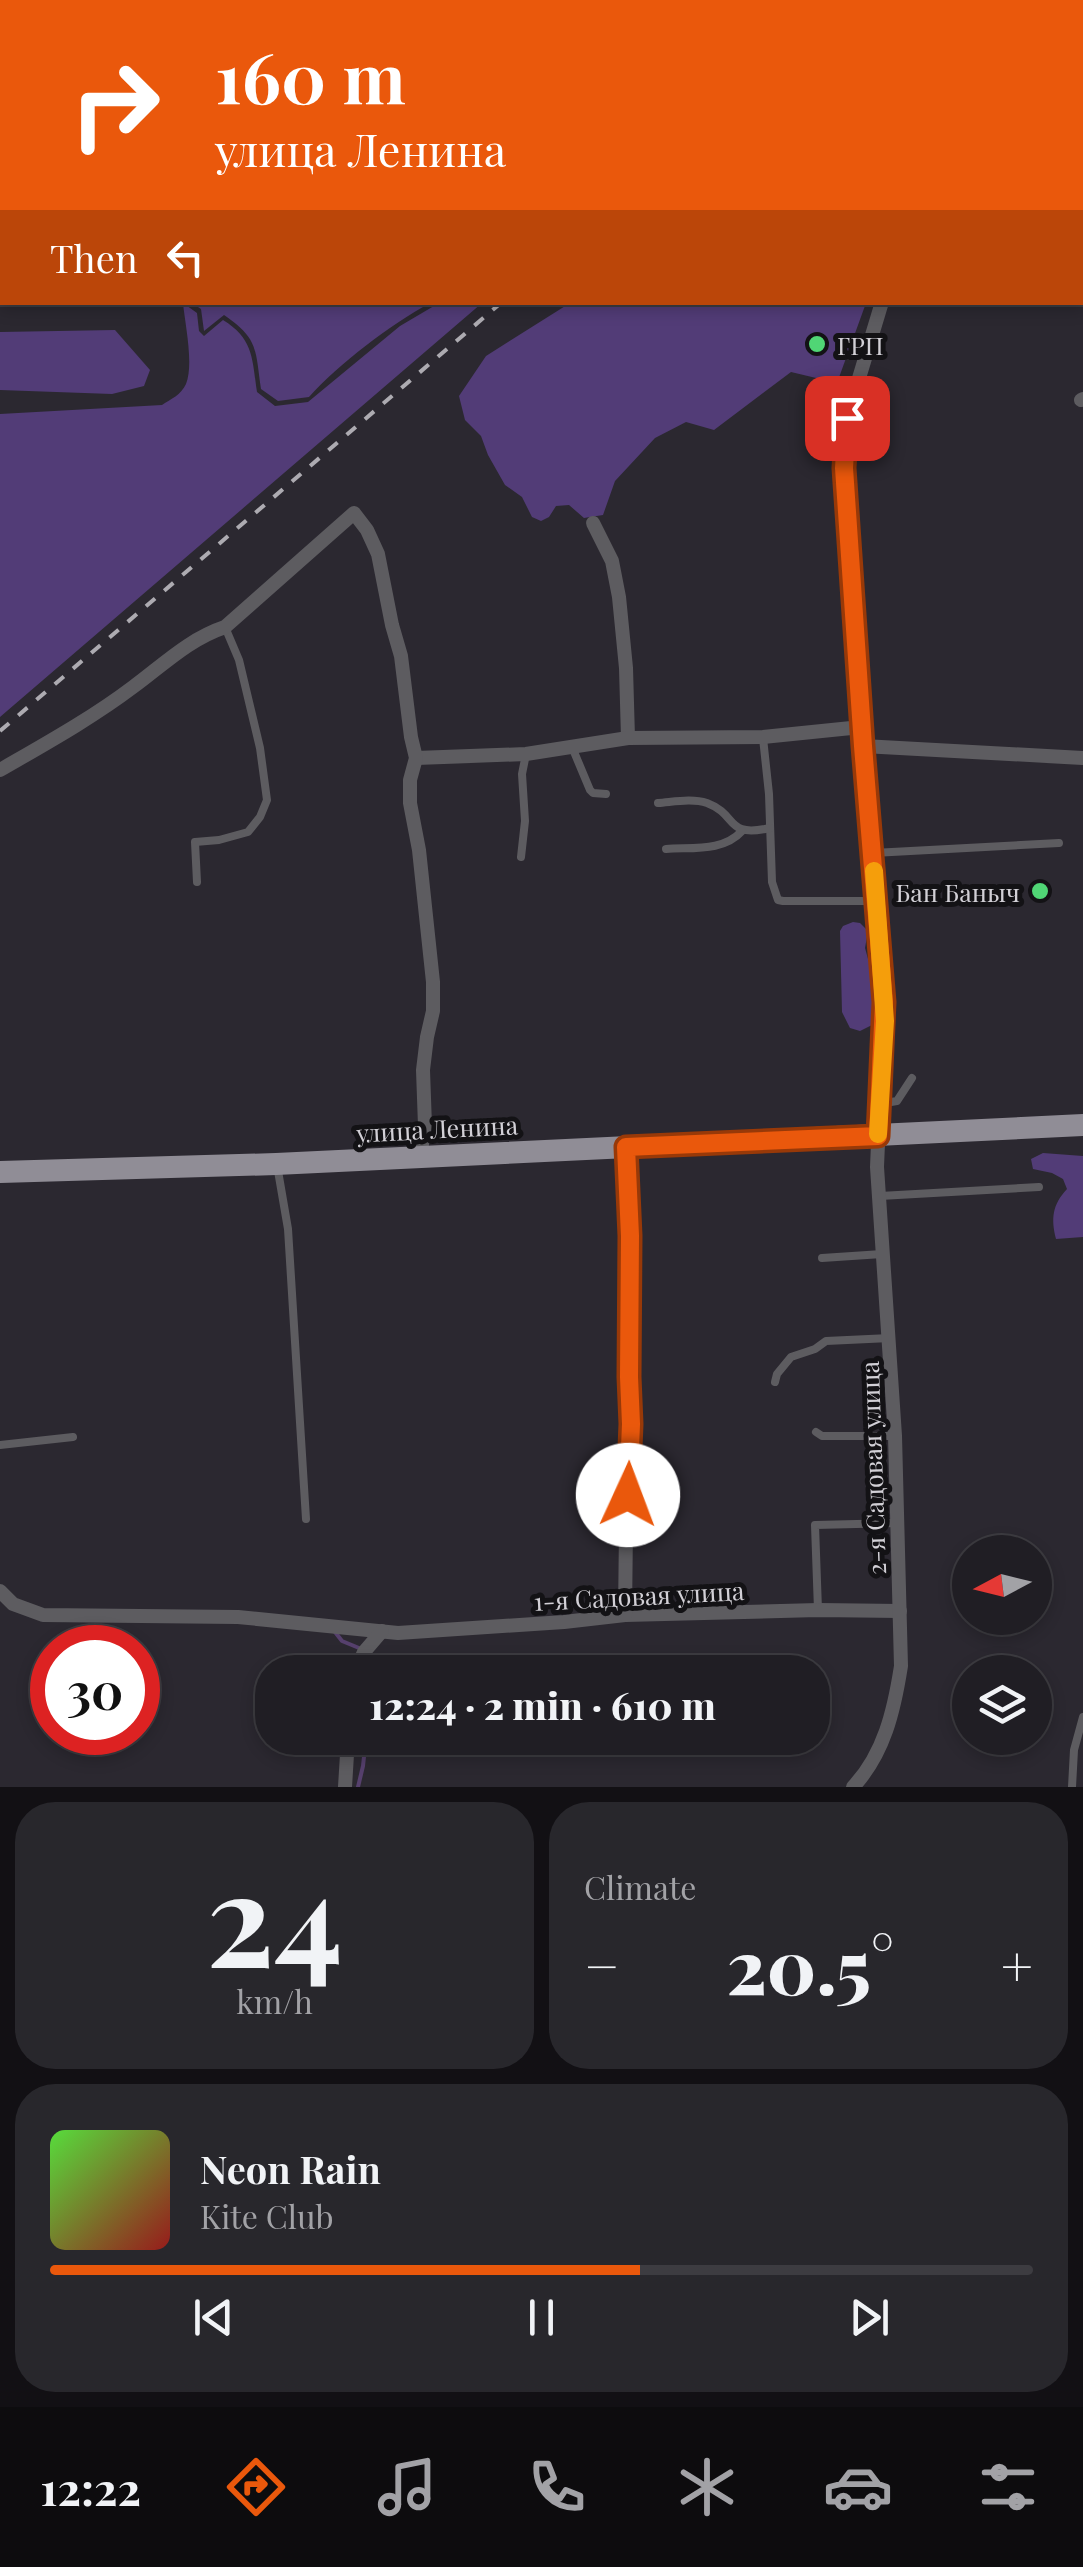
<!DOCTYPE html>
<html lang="en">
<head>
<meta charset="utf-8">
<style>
	body { margin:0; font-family:"Playfair Display",serif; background:#28272c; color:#f1f3f6; height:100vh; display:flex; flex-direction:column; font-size:38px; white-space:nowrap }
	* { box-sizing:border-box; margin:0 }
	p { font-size:32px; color:#a2a2a6 }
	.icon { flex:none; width:55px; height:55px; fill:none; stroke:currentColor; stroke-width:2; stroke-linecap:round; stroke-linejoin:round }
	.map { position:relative; height:1787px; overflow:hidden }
	.side { display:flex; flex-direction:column; gap:15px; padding:15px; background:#121014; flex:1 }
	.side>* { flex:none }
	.banner { position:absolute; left:0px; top:0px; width:1085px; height:305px; box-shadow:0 5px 15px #0003,0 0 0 2px #3d3c41; background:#ea580c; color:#fff; overflow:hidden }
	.needle { width:65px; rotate:263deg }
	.tools { position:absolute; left:952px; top:1535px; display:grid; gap:20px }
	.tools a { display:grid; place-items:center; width:100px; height:100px; border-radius:50%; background:#201e24; box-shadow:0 5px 15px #0003,0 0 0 2px #3d3c41; font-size:50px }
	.speed { position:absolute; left:30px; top:1625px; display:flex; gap:20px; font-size:50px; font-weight:700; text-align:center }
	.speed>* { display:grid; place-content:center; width:130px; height:130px; border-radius:50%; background:#201e24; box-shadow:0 5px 15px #0003,0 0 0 2px #3d3c41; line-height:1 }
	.speed .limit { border:15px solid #d22; background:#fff; color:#111 }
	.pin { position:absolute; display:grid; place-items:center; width:85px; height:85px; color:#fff; margin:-42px; border-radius:20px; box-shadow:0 5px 15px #0006 }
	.me { position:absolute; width:110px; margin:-55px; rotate:2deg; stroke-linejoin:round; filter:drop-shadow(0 0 8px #0008) }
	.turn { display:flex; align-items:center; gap:35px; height:210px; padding:0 50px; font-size:45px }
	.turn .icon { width:130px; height:130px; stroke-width:2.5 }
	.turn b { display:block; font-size:70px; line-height:85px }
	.then { display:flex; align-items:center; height:95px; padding:0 50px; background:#0003; gap:20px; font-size:38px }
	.big { font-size:75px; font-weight:800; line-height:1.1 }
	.side .card { flex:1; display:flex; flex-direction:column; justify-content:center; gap:15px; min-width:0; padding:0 35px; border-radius:40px; background:#28272c }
	.side .dial { align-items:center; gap:0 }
	.dial b { font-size:130px; line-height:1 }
	.song { display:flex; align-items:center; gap:30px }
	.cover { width:120px; height:120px; border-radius:15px; background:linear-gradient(135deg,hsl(110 70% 55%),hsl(0 70% 35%)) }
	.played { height:10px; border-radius:5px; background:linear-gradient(90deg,#ea580c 60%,#3d3c41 60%) }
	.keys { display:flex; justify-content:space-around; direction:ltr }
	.heat { display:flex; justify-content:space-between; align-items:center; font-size:55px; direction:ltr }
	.side .tiles { flex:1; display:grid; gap:15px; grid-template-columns:1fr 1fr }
	.card:last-child { grid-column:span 2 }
	.trip { position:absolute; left:255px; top:1655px; width:575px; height:100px; border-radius:40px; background:#201e24; box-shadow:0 5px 15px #0003,0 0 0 2px #3d3c41; font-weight:800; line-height:100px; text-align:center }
	.dock { display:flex; height:160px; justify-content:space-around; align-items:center; background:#0d0c0e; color:#a2a2a6 }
	.dock .icon { width:70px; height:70px }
	.dock .active { color:#ea580c }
	.dock b { font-size:45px; color:#f1f3f6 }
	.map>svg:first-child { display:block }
</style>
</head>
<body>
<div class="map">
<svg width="1083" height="1787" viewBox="0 0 1083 1787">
	<rect width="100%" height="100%" fill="#2b2830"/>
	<g fill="#523c77">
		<path d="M 183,303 L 197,313 L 199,331 L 204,336 L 223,320 C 254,339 252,359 257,392 L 275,406 L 308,402 L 400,326 L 439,303 L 482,303 L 0,717 L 0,414 L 162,405 C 171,399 181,395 186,384 C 194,364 185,324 183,303 Z"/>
		<path d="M 192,303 L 430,303 C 391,324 339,364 309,397 L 278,401 L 261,389 C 255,349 259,339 224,315 L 204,331 L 201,309 Z"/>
		<path d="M 570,303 L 866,303 L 837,383 L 791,372 L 714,430 L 686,422 L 655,438 L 615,481 L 603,515 L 584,518 L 569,505 L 556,506 L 549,517 L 541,521 L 532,517 L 522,497 L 505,485 L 488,455 L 481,436 L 465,420 L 459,396 L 486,356 Z"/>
		<path d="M 115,330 L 150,370 L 144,386 L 112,394 L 0,390 L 0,332 Z"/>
		<path d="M 853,922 L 860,923 L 868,931 L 865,948 L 870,966 L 875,1013 L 872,1025 L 860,1031 L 850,1028 L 842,1012 L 840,931 L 843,926 Z"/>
		<path d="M 1043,1153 L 1083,1156 L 1083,1237 L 1056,1239 C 1051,1219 1052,1205 1067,1189 L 1063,1179 L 1052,1173 L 1033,1169 L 1031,1159 Z"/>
	</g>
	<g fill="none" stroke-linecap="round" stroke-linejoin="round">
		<g stroke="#56406d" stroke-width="4">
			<path d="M 335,1632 L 342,1641 L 359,1648"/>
			<path d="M 369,1659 L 370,1672"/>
			<path d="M 358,1787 L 363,1766 L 366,1738"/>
		</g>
		<g stroke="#5d5c60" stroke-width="8">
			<path d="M 763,738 L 769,794 L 772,882 L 778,900 L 783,901 L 875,901"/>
			<path d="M 572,747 L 590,790 L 593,793 L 606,794"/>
			<path d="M 658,803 C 673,802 692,798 707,803 C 739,815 724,838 770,828"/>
			<path d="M 666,849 C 692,847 723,852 742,831"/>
			<path d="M 873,853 L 1059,843"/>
			<path d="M 521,857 L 525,821 L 522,774 L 526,754"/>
			<path d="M 197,882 L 195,842 L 219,840 L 248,832 L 260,817 L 267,800 L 260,748 L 239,660 L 225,627"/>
			<path d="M 879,1104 L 897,1101 L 912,1078"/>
			<path d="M 277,1165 L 288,1229 L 306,1519"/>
			<path d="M 880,1196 L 1039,1187"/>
			<path d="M 822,1258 L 882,1254"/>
			<path d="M 775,1382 L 777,1374 L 791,1357 L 815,1349 L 826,1341 L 890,1338"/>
			<path d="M 816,1432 L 822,1436 L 895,1436"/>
			<path d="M 0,1445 L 73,1437"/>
			<path d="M 818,1610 L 815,1525 L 898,1523"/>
			<path d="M 1072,1787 L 1074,1750 L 1083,1717"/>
		</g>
		<g stroke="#5d5c60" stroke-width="14">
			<path d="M 1081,400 L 1083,399"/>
			<path d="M 593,523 L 612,561 L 619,597 L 626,668 L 628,738"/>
			<path d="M 863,746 L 1083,758"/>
			<path d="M 416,758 L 526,754 L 628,738 L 763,737 L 861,727"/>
			<path d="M 0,770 C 45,744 92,718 133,687 C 163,665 189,639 225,627 L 354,513 L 367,530 L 378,554 L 392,625 L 401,656 L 411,737 L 416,758 L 410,780 L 410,803 L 419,850 L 433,982 L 433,1011 L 427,1037 L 423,1070 L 425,1126 L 420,1156"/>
			<path d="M 0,1591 L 13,1604 L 43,1615 L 238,1617 L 398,1633 L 564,1622 L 625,1615 L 818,1610 L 900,1611"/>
			<path d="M 625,1615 L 626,1527 L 631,1425 L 629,1377 L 630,1206 L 627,1147"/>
			<path d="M 355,1672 L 364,1652 L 382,1631"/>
			<path d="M 345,1787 L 348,1738"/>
			<path d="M 853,1787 C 884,1754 894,1711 901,1666 L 895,1436 L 877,1167 L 884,1003 L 863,746 L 844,469 L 847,418 L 882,302"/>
		</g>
		<path stroke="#908d96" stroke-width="22" d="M 0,1172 L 276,1164 L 1083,1125"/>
		<g stroke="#adabb1" stroke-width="4" stroke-dasharray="12 12" stroke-linecap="butt">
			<path d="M 853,2 L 856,0"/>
			<path d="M 0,731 L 502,302"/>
		</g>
	</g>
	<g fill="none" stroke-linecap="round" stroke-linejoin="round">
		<defs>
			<path id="route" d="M 628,1495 L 631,1424 L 629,1377 L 630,1236 L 626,1147 L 878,1136 L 884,1002 L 863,746 L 844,468 L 847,418"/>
		</defs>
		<use href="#route" stroke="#983908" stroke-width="25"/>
		<use href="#route" stroke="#ea580c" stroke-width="18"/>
		<path stroke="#f59e0b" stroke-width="18" d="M 874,871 L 885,1021 L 878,1134"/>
	</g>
	<g fill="#50d675" stroke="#131215" stroke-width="4">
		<circle cx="817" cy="344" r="10"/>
		<circle cx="1040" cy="891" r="10"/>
	</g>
	<g text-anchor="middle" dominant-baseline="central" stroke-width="10" stroke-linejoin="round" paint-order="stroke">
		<g font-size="25" fill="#d2d0d6" stroke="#131215" text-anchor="start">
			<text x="837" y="344">ГРП</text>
			<text x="1020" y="891" text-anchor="end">Бан Баныч</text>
		</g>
		<g font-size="25" fill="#d2d0d6" stroke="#131215">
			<text transform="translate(437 1128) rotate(-3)">улица Ленина</text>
			<text transform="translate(872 1468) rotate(-92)">2-я Садовая улица</text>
			<text transform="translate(639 1595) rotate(-3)">1-я Садовая улица</text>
		</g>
	</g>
</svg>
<div class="tools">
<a><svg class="needle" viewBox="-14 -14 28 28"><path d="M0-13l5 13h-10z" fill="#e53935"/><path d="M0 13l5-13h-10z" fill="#a2a2a6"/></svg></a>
<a><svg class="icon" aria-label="layers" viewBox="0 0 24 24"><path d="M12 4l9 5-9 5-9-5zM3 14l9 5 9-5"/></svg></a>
</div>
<div class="speed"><div class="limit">30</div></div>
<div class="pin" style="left:847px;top:418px;background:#d93025"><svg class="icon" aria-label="arrive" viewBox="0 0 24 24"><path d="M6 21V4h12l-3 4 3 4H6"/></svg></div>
<svg class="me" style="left:628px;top:1495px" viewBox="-20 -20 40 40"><circle r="19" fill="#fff"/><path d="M0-13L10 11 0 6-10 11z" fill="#ea580c"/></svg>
<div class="trip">12:24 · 2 min · 610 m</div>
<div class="banner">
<div class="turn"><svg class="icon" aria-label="right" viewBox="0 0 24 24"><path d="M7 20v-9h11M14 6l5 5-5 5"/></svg><div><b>160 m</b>улица Ленина</div></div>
<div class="then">Then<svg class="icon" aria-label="left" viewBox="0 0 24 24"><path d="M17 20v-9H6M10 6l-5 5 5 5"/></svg></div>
</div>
</div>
<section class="side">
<div class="tiles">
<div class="card dial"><b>24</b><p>km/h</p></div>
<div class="card"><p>Climate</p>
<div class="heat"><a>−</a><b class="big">20.5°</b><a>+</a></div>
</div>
<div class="card">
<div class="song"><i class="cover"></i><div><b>Neon Rain</b><p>Kite Club</p></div></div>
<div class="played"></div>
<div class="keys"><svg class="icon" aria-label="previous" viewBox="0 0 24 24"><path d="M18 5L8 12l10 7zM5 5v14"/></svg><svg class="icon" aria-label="pause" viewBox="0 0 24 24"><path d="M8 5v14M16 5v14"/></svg><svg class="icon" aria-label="next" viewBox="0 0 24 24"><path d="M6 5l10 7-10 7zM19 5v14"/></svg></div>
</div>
</div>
</section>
<nav class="dock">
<b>12:22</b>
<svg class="icon active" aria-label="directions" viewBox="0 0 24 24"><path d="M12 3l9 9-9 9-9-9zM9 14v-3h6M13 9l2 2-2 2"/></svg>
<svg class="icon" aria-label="music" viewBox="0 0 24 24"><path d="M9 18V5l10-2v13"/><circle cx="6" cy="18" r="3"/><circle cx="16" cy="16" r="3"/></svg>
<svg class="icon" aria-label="phone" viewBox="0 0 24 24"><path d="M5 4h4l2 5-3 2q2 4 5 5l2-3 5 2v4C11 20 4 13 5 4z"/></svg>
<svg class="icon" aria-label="climate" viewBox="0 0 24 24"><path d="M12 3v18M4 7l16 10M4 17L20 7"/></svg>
<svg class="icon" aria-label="car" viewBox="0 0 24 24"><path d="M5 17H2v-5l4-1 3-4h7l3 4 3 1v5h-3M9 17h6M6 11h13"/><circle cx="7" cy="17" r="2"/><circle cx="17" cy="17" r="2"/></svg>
<svg class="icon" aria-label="filters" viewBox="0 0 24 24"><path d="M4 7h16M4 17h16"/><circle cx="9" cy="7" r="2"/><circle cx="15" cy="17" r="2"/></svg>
</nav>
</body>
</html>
